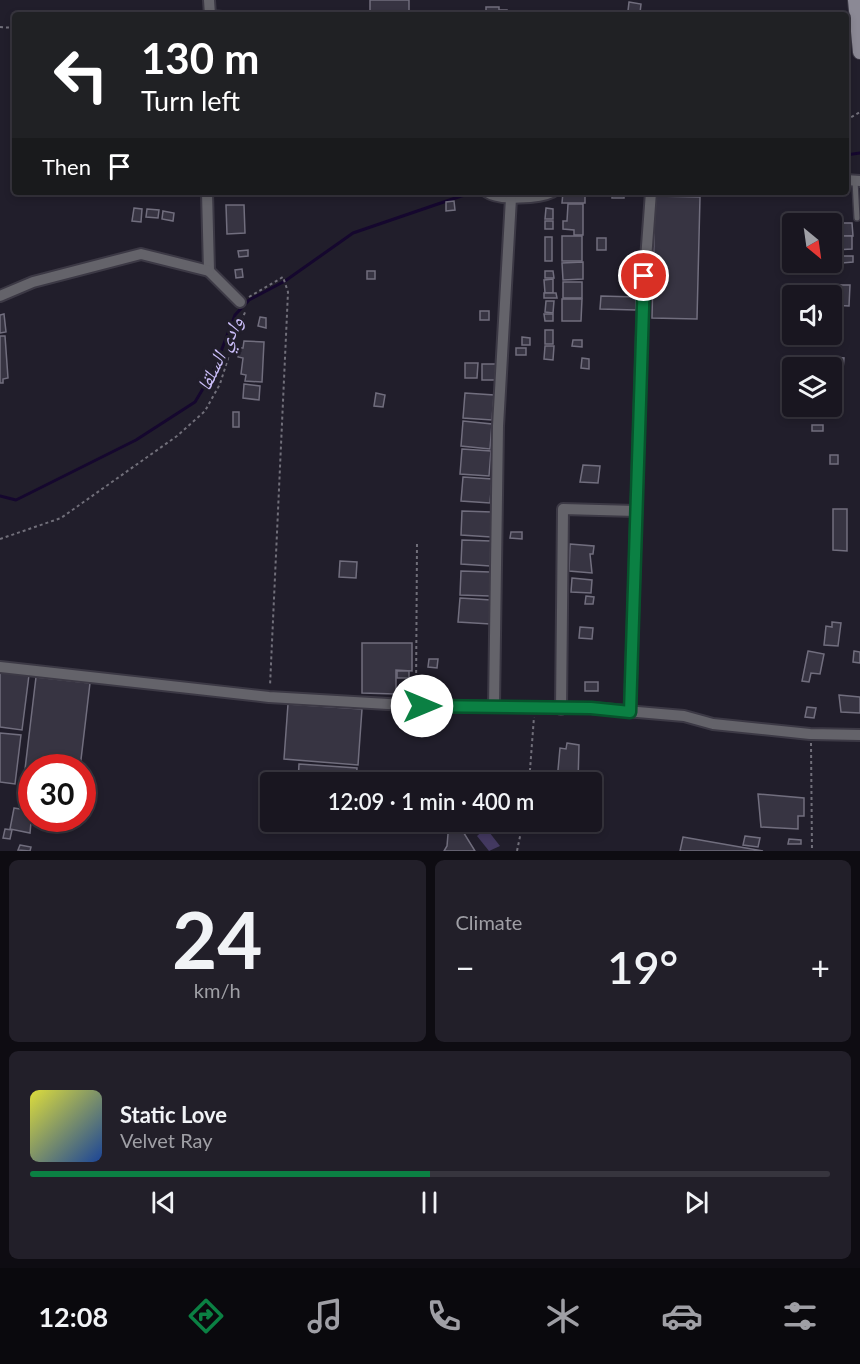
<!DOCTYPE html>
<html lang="en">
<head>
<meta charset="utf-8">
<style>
	body { margin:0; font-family:Lato,"Noto Naskh Arabic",sans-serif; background:#221f29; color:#f1f3f6; height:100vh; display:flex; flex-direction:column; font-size:22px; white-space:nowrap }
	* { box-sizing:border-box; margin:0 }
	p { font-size:20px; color:#9f9fa5 }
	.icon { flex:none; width:33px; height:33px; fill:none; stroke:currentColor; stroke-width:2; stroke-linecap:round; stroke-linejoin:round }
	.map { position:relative; height:851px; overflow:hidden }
	.sheet { display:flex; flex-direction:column; gap:9px; padding:9px; background:#0e0c12; flex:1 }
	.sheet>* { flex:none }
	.guide { position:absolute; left:12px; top:12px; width:837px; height:183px; border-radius:6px; box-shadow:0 3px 9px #0003,0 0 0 2px #37353e; background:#202124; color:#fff; overflow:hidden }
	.needle { width:39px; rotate:151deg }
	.controls { position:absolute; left:782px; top:213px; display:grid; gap:12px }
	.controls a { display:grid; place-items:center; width:60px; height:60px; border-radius:6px; background:#191620; box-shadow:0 3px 9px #0003,0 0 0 2px #37353e; font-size:30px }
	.speed { position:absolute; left:18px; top:754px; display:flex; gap:12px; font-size:30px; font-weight:700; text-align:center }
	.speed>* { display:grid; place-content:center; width:78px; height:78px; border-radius:50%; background:#191620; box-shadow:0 3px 9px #0003,0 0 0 2px #37353e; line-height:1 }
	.speed .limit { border:9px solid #d22; background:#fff; color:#111 }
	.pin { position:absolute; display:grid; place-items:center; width:51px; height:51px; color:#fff; margin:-26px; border:3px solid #fff; border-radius:50%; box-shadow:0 2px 6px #0007 }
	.me { position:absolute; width:66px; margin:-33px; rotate:90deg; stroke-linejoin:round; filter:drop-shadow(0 0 4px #0008) }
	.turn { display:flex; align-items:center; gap:21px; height:126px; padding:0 30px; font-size:27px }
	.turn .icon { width:78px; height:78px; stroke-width:2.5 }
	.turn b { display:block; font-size:42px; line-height:51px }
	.then { display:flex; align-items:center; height:57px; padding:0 30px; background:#0003; gap:12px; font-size:22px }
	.big { font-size:45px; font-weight:600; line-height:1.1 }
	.sheet .widget { flex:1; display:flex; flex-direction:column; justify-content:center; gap:9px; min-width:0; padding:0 21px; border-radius:9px; background:#221f29 }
	.sheet .dial { align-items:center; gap:0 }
	.dial b { font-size:78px; line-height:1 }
	.song { display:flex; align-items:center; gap:18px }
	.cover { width:72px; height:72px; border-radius:9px; background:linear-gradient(135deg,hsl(60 70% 55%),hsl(220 70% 35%)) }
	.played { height:6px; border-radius:3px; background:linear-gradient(90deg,#0b8043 50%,#37353e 50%) }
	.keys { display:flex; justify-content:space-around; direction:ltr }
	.heat { display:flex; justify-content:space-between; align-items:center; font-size:33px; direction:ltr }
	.sheet .tiles { flex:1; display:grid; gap:9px; grid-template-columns:1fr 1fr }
	.widget:last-child { grid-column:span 2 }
	.trip { position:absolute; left:260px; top:772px; width:342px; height:60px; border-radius:6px; background:#191620; box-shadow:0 3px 9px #0003,0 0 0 2px #37353e; font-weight:600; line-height:60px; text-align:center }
	.menu { display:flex; height:96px; justify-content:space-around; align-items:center; background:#0a090d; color:#9f9fa5 }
	.menu .icon { width:42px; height:42px }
	.menu .active { color:#0b8043 }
	.menu b { font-size:27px; color:#f1f3f6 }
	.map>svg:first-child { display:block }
</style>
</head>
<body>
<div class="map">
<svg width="860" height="851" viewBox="0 0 860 851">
	<rect width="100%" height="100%" fill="#211e2b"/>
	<path fill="#433960" d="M 486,828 L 500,846 L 489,851 L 477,836 Z"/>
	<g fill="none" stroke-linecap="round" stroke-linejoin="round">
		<g stroke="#15072e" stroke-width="3">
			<path d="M 846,155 L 860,153"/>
			<path d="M 0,496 L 16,500 L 136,440 L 195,402 L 213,372 L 235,315 L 249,300 L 285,281 L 353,233 L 473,192"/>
		</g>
	</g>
	<g fill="#373442" stroke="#716e7e" stroke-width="1.5">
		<rect x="370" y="0" width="39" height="15"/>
		<path d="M 629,2 L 641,4 L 640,13 L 628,11 Z"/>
		<path d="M 486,7 L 499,7 L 499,10 L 507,10 L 507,15 L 486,15 Z"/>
		<path d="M 563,192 L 585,192 L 585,203 L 562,203 Z"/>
		<rect x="612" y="192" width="12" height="6"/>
		<path d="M 655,196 L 700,197 L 697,319 L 652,318 Z"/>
		<path d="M 454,201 L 455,210 L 446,211 L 446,202 Z"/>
		<path d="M 568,204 L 583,204 L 583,235 L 574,235 L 574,230 L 563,229 L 563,221 L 567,221 Z"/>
		<path d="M 226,205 L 244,205 L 245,233 L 227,234 Z"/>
		<path d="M 134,208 L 142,209 L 141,222 L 132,221 Z"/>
		<path d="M 546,208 L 553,209 L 553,219 L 545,219 Z"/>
		<path d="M 147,209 L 159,210 L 158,218 L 146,217 Z"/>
		<path d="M 163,211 L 174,213 L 173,221 L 162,219 Z"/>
		<rect x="545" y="221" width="8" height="8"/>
		<path d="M 833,223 L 852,223 L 853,236 L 833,236 Z"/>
		<rect x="562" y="236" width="20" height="25"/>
		<path d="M 834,236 L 852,236 L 852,249 L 834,250 Z"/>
		<rect x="545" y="237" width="7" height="24"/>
		<rect x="597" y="238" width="9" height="12"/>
		<path d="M 248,250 L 248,256 L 239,257 L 238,251 Z"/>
		<path d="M 842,256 L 853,256 L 853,262 L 842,263 Z"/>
		<path d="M 583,262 L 583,279 L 563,280 L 562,263 Z"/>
		<path d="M 242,269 L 243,277 L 236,278 L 235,270 Z"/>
		<rect x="367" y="271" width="8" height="8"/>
		<path d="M 545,271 L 553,271 L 554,278 L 545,278 Z"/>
		<path d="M 553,279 L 553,293 L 545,293 L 544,280 Z"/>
		<rect x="563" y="282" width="19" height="16"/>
		<path d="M 831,285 L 850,285 L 849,306 L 831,305 Z"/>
		<path d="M 544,293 L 556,293 L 557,298 L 544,298 Z"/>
		<path d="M 601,296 L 636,297 L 636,310 L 600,309 Z"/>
		<path d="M 562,299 L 582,299 L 581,321 L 562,321 Z"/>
		<path d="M 546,301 L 554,301 L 553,313 L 545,312 Z"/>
		<rect x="480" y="311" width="9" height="9"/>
		<path d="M 4,314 L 6,332 L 0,333 L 0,315 Z"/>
		<path d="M 544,314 L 553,314 L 553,321 L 545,321 Z"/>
		<path d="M 260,317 L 266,318 L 266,328 L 258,326 Z"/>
		<path d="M 831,328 L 841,328 L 841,342 L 831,342 L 831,336 L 827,336 L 831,334 Z"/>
		<rect x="545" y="330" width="8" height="14"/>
		<path d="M 0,336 L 5,336 L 8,378 L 3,379 L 3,383 L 0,383 Z"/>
		<path d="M 522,337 L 530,338 L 530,345 L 522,345 Z"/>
		<path d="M 573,340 L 582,340 L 582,347 L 572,346 Z"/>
		<path d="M 244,341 L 264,342 L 262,382 L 245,381 L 246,375 L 241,374 L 243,358 L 238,357 L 239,348 L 243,348 Z"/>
		<path d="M 545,346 L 554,346 L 553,360 L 544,359 Z"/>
		<rect x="516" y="348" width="10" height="7"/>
		<path d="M 825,356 L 844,358 L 842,380 L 831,379 L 831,368 L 824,368 Z"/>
		<path d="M 582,358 L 589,359 L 589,369 L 581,368 Z"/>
		<path d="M 465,363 L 478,363 L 477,378 L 465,378 Z"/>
		<path d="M 482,364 L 496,364 L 495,380 L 482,380 Z"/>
		<path d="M 244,384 L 260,386 L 259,400 L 243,398 Z"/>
		<path d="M 376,393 L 385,395 L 383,407 L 374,406 Z"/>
		<path d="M 465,393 L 494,395 L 492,420 L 463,418 Z"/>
		<rect x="233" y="412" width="6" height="15"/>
		<path d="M 463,421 L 492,424 L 490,449 L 461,446 Z"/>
		<rect x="812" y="425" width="11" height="6"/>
		<path d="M 462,449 L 491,451 L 489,476 L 460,474 Z"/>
		<rect x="830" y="455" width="8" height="9"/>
		<path d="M 583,465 L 600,466 L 598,483 L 580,482 Z"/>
		<path d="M 463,477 L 492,479 L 490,503 L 461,501 Z"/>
		<path d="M 833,509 L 847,509 L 847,551 L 833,550 Z"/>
		<path d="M 462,511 L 492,512 L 491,537 L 461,535 Z"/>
		<path d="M 511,532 L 522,532 L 522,539 L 510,538 Z"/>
		<path d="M 462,540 L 491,541 L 490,566 L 461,564 Z"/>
		<path d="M 570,544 L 594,546 L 593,554 L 590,554 L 592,573 L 569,571 Z"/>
		<path d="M 340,561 L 357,562 L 356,578 L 339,577 Z"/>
		<path d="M 461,571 L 490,572 L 490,596 L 460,595 Z"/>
		<path d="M 572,578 L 592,580 L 591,593 L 571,592 Z"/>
		<path d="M 586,596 L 594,597 L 593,604 L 585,604 Z"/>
		<path d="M 460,598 L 491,600 L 490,624 L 458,622 Z"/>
		<path d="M 832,622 L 841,623 L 838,646 L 824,645 L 826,626 L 832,627 Z"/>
		<path d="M 580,627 L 593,628 L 592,639 L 579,638 Z"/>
		<path d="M 362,643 L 412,643 L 412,671 L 396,670 L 396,694 L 362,693 Z"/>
		<path d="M 808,651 L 824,654 L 820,674 L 811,673 L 809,682 L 802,681 Z"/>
		<path d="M 854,651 L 860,652 L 860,663 L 853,662 Z"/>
		<path d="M 429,659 L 438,659 L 437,668 L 428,667 Z"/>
		<path d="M 0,671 L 29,675 L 22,730 L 0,727 Z"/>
		<rect x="397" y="671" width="12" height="7"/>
		<path d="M 36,677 L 90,683 L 80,768 L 32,768 L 32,787 L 23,786 Z"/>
		<rect x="585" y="682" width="13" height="9"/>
		<path d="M 839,695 L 860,697 L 860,713 L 841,712 Z"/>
		<path d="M 288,704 L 362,709 L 358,765 L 284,759 Z"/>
		<path d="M 807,707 L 816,708 L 814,718 L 805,717 Z"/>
		<path d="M 0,733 L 21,735 L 15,784 L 0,782 Z"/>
		<path d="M 567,743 L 579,745 L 578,783 L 551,783 L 557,781 L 560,748 L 566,749 Z"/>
		<path d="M 299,764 L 357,768 L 356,783 L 298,783 Z"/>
		<path d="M 758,794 L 804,798 L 804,816 L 798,816 L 798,829 L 761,827 Z"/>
		<path d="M 14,808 L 32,811 L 30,833 L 10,829 Z"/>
		<path d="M 449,822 L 463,822 L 462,830 L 475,851 L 444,851 L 447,846 Z"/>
		<path d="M 5,829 L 12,830 L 10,839 L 3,838 Z"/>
		<path d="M 745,836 L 760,838 L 758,847 L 743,845 Z"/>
		<path d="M 683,837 L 763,851 L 680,851 Z"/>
		<path d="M 789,839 L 801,840 L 801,844 L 788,844 Z"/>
		<path d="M 20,845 L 31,847 L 30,851 L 18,850 Z"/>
	</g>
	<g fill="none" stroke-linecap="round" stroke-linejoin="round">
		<defs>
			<g id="service">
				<path d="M 210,13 L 235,15"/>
				<path d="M 855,181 L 857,218"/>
			</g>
			<g id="minor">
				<path d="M 209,0 L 210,15"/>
				<path d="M 846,180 L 860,181"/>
				<path d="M 207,192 L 209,271 L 240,302"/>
				<path d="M 487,192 C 499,201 540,198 552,192"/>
				<path d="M 0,296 L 33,282 L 141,254 L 209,271"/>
				<path d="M 0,667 L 269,697 L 422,706 L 591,708 L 684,716 L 713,724 L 810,734 L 860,735"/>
				<path d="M 494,706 L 498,426 L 511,198"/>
				<path d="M 561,709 L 563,509 L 636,511"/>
				<path d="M 630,712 L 643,300 L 651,192"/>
			</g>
			<path id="secondary" d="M 855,0 L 860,52"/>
		</defs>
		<use href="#service" stroke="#3c3945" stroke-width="8"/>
		<use href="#minor" stroke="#3c3945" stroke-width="14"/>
		<use href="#secondary" stroke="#3c3945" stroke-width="16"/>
		<g stroke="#716f7a" stroke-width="2" stroke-dasharray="3 3" stroke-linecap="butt">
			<path d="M 0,27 L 15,28"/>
			<path d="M 846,120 L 860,112"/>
			<path d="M 249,297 L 283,277 L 288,292 L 270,686"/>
			<path d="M 0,539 L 61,518 L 177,436 L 205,411 L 220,384 L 236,333 L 246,310"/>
			<path d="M 416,697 L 417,542"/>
			<path d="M 811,743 L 812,851"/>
			<path d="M 529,783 L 534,717"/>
			<path d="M 517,851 L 523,822"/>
		</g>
		<use href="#service" stroke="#64636a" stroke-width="5"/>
		<use href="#minor" stroke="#64636a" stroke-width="10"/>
		<use href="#secondary" stroke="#8b8995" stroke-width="14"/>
	</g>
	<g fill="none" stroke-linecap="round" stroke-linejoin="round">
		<defs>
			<path id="route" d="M 422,706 L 591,708 L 630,712 L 644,276"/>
		</defs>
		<use href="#route" stroke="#07532c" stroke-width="15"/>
		<use href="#route" stroke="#0b8043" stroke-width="10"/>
	</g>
	<g text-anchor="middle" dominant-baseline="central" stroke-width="6" stroke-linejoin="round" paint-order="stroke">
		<g font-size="20" font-style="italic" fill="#cabdf8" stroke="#211e2b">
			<text transform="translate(219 353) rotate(-64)">وادي السلقا</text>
		</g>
	</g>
</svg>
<div class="controls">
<a><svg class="needle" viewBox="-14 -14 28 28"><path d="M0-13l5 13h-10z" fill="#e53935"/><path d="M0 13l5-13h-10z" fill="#9f9fa5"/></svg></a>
<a><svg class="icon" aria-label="sound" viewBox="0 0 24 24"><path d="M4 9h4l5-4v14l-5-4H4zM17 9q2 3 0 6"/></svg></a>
<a><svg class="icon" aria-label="layers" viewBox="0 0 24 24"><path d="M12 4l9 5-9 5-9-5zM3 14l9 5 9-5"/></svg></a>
</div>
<div class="speed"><div class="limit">30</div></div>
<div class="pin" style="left:644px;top:276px;background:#d93025"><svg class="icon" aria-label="arrive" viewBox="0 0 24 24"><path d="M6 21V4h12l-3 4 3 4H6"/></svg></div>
<svg class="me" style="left:422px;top:706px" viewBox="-20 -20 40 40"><circle r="19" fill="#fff"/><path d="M0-13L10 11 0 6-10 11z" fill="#0b8043"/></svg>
<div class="trip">12:09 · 1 min · 400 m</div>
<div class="guide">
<div class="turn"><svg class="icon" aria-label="left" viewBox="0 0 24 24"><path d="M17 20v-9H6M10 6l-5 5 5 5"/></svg><div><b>130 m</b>Turn left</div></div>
<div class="then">Then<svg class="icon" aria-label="arrive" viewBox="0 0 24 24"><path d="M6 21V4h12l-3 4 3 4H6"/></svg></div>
</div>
</div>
<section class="sheet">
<div class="tiles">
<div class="widget dial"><b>24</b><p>km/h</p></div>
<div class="widget"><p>Climate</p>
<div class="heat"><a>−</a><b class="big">19°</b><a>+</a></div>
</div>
<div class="widget">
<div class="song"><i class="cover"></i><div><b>Static Love</b><p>Velvet Ray</p></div></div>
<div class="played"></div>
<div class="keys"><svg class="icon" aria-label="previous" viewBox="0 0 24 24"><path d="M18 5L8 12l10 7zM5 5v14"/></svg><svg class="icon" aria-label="pause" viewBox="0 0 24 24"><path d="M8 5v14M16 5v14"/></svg><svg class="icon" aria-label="next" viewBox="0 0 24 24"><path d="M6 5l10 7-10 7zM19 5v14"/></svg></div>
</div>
</div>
</section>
<nav class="menu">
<b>12:08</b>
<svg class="icon active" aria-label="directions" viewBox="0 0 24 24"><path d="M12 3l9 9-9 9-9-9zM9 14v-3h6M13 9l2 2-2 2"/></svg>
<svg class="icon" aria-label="music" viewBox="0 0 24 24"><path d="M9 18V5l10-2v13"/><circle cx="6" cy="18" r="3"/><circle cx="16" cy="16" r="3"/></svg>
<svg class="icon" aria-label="phone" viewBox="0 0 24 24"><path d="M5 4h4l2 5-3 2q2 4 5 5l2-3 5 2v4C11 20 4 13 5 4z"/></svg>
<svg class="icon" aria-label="climate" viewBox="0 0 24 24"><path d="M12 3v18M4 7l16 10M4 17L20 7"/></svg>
<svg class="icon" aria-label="car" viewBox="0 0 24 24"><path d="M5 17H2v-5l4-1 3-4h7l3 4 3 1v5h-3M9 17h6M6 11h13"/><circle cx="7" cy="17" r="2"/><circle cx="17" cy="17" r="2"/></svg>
<svg class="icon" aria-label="filters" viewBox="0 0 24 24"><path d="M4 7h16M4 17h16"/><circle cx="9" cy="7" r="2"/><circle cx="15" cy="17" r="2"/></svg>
</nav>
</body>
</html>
